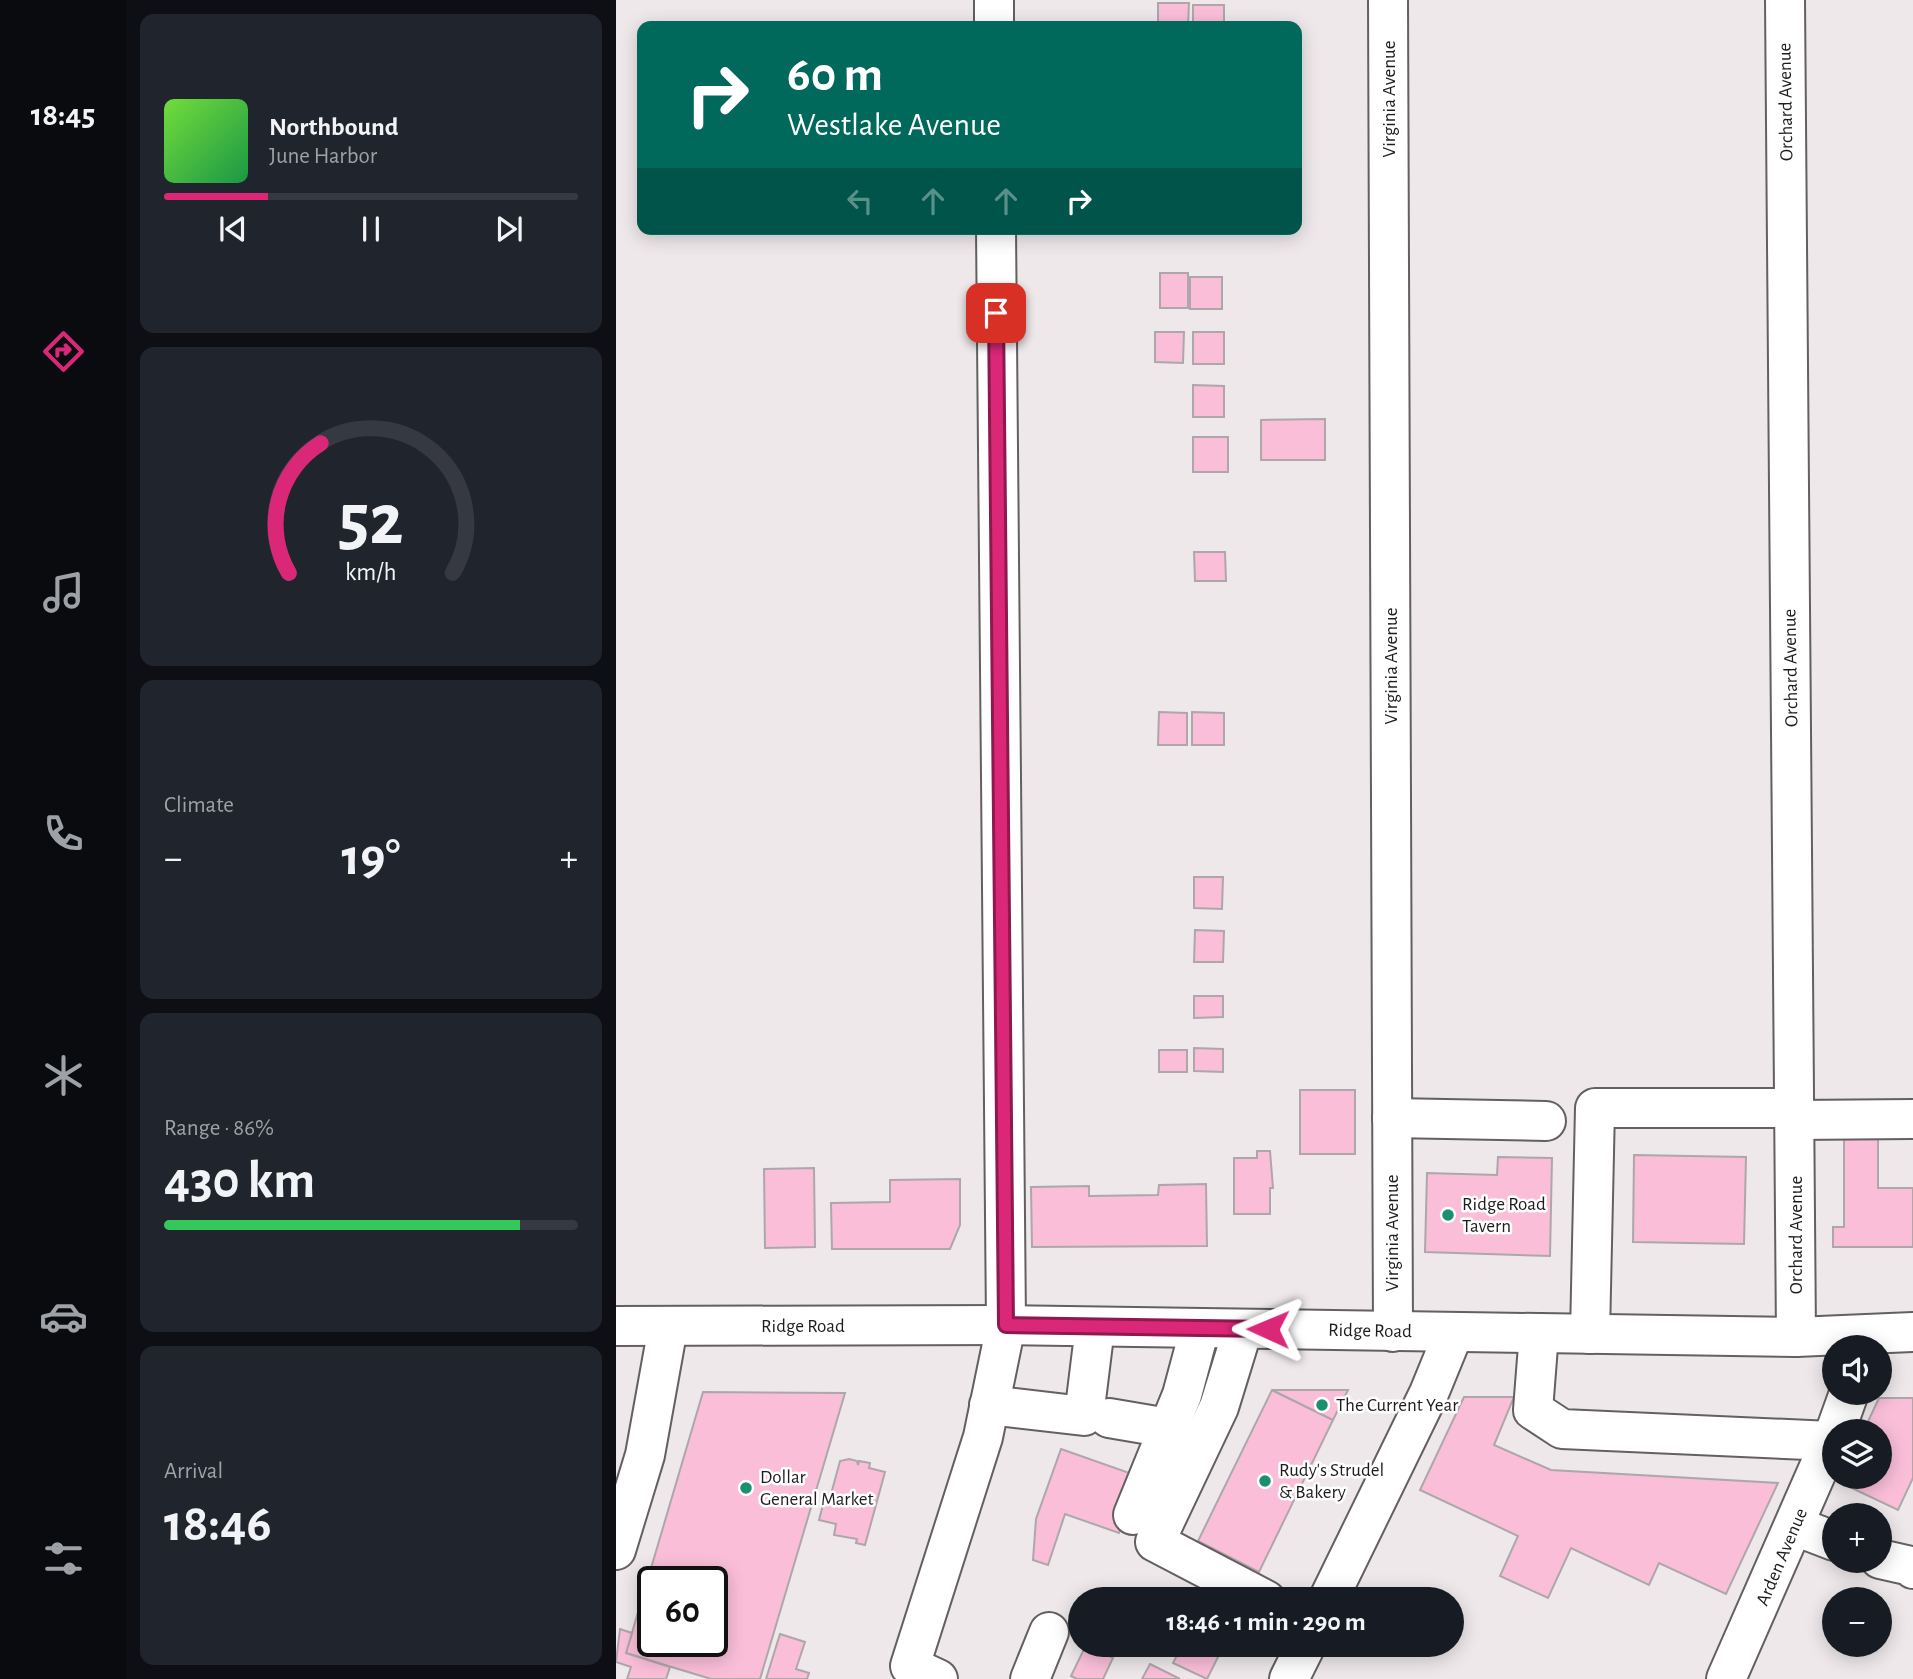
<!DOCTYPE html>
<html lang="en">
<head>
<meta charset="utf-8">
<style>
	body { margin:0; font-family:"Alegreya Sans",sans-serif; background:#20242c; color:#f1f3f6; height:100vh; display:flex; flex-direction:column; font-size:26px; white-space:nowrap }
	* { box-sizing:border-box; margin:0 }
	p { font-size:23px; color:#9ea1a6 }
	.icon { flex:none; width:38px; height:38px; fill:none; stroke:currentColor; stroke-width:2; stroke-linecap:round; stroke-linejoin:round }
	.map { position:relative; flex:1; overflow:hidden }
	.drawer { display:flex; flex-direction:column; gap:14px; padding:14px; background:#0d0f14; width:490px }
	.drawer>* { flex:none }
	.banner { position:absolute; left:21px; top:21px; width:665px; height:214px; border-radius:14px; box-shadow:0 4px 18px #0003; background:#00695c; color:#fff; overflow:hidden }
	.buttons { position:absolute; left:1206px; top:1335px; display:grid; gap:14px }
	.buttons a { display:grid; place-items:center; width:70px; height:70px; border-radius:50%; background:#171b24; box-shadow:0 4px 18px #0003; font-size:35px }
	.speed { position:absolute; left:21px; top:1566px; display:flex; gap:14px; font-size:35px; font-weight:700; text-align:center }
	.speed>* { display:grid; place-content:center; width:91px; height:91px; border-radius:50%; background:#171b24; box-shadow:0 4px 18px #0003; line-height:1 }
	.speed .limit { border:4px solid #111; border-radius:10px; background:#fff; color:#111 }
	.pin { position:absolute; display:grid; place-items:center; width:60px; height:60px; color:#fff; margin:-30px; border-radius:14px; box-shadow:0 4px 10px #0006 }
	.me { position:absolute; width:77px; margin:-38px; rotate:271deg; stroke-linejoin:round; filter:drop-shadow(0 0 5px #0008) }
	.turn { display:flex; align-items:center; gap:24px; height:147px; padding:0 35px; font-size:32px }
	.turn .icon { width:91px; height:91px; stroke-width:2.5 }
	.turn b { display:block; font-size:49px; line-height:60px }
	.lanes { display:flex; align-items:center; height:66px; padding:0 35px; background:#0003; justify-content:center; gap:35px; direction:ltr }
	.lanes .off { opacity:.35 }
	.big { font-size:52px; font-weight:700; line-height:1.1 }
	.drawer .card { flex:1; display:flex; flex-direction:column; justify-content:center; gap:10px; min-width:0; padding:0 24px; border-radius:14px; background:#20242c }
	.drawer .dial { align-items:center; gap:0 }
	.dial svg { height:182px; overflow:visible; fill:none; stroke:#363941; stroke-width:7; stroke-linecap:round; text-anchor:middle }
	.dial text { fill:#f1f3f6; stroke:none }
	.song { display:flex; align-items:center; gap:21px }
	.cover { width:84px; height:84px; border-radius:10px; background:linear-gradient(135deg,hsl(100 70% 55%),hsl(140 70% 35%)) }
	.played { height:7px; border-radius:4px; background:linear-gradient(90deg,#db2777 25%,#363941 25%) }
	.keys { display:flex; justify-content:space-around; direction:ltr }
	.heat { display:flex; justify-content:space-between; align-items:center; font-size:38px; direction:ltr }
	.charge { height:10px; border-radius:5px; background:linear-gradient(90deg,#34c759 86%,#363941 0) }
	.trip { position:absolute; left:452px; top:1587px; width:396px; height:70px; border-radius:35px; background:#171b24; box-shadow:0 4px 18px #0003; font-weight:700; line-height:70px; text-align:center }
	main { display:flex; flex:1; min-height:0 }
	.menu { display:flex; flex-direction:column; width:126px; justify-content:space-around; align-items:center; background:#090b0e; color:#9ea1a6 }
	.menu .icon { width:49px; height:49px }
	.menu .active { color:#db2777 }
	.menu b { font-size:32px; color:#f1f3f6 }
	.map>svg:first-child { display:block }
</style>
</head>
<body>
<main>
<nav class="menu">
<b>18:45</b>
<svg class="icon active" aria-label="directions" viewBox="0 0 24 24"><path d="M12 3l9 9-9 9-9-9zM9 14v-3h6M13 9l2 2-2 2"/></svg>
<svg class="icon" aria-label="music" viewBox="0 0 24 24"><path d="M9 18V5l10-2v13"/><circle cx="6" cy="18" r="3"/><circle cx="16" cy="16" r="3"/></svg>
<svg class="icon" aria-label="phone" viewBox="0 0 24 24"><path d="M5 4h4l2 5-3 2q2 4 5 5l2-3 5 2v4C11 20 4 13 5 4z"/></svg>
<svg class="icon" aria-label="climate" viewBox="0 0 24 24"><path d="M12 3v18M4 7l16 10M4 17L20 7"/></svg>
<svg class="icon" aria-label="car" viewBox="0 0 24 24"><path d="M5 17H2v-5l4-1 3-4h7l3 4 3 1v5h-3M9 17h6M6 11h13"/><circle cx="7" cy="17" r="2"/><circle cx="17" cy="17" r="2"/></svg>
<svg class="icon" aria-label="filters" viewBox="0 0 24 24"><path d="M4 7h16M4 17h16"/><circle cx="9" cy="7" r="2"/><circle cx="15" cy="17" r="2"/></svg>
</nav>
<section class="drawer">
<div class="card">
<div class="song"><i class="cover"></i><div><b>Northbound</b><p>June Harbor</p></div></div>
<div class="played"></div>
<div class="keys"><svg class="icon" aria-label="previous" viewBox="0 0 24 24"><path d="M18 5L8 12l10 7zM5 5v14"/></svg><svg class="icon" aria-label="pause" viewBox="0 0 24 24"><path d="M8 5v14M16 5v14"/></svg><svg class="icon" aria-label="next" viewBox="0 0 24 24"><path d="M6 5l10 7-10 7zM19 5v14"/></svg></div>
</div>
<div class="card dial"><svg viewBox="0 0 100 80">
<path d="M14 69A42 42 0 1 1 86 69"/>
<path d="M14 69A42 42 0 0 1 28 12" stroke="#db2777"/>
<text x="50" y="56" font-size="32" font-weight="700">52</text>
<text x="50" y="72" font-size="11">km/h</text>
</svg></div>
<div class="card"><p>Climate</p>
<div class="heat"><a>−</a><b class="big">19°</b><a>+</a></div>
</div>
<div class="card"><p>Range · 86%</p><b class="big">430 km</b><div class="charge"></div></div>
<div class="card"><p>Arrival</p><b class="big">18:46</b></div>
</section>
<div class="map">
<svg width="1297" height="1679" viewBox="0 0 1297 1679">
	<rect width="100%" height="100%" fill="#eee8ea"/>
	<g fill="#fabed9" stroke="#ada7a9" stroke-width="2" fill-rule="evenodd">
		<path d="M 542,3 L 573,3 L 572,26 L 542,26 Z"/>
		<rect x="577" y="5" width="31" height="21"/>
		<rect x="544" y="273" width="28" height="35"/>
		<rect x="574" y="277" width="32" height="32"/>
		<path d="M 539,332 L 568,332 L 567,363 L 539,362 Z"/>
		<rect x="577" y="332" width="31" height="32"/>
		<path d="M 577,385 L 608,386 L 608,417 L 577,417 Z"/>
		<path d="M 709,419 L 709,460 L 645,460 L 645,420 Z"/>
		<rect x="577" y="437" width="35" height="35"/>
		<path d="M 578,552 L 609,552 L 610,581 L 579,581 Z"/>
		<path d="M 543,712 L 571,713 L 571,745 L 542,745 Z"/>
		<path d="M 576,712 L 608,713 L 608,745 L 576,745 Z"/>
		<path d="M 578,877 L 607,877 L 606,909 L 578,908 Z"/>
		<path d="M 579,930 L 608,931 L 607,962 L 578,962 Z"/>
		<path d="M 578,996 L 607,996 L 607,1017 L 578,1018 Z"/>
		<path d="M 578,1048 L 607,1049 L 607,1072 L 578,1071 Z"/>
		<rect x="543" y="1050" width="28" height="22"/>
		<rect x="684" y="1090" width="55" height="64"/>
		<path d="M 1228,1137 L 1262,1137 L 1262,1188 L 1297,1188 L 1297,1247 L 1217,1247 L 1217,1227 L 1228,1227 Z"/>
		<path d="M 641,1151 L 654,1151 L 657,1188 L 654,1188 L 654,1214 L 618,1214 L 618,1158 L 641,1158 Z"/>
		<path d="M 1018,1155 L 1130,1157 L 1128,1244 L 1017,1242 Z"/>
		<path d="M 882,1157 L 936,1158 L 934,1256 L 809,1252 L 811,1173 L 881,1175 Z"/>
		<path d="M 198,1168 L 199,1247 L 149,1248 L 148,1169 Z"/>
		<path d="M 344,1179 L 344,1225 L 334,1249 L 216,1249 L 215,1203 L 274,1202 L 274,1180 Z"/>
		<path d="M 590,1184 L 591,1246 L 416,1247 L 415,1187 L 473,1186 L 473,1196 L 542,1195 L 543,1185 Z"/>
		<path d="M 656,1390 L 717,1420 L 643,1572 L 582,1541 Z"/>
		<path d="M 656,1390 L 732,1390 L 717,1420 Z"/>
		<path d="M 87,1392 L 229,1393 L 144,1679 L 95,1679 L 10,1653 ZM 37,1582 L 96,1582 L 96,1642 L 37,1642 Z"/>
		<path d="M 848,1397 L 898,1397 L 878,1445 L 935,1470 L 1162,1483 L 1110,1594 L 1043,1563 L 1033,1585 L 955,1548 L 932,1598 L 884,1576 L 902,1536 L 804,1490 Z"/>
		<path d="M 1263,1398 L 1297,1398 L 1297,1478 L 1282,1510 L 1223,1482 L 1225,1477 L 1264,1477 L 1264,1432 L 1247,1432 Z"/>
		<path d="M 445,1449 L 522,1476 L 503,1533 L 449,1514 L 432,1565 L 417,1560 L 420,1519 Z"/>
		<path d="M 233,1459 L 241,1461 L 242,1465 L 243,1461 L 254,1463 L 253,1468 L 269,1472 L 249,1545 L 240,1543 L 241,1539 L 218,1535 L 220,1524 L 203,1520 L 209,1497 L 214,1498 L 224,1461 Z"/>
		<path d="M 4,1629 L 16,1633 L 10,1653 L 54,1667 L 50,1679 L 11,1679 L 15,1667 L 0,1662 Z"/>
		<path d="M 164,1634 L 189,1642 L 180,1669 L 193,1673 L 191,1679 L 150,1679 Z"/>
		<path d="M 470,1645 L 497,1658 L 487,1679 L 461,1679 L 455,1676 Z"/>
		<path d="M 566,1645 L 608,1645 L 591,1679 L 557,1663 Z"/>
		<path d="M 534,1664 L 564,1679 L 526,1679 Z"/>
	</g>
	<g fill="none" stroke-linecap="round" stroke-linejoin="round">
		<defs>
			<g id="minor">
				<path d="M 378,0 L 378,26"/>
				<path d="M 772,0 L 777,1332"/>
				<path d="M 1169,0 L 1180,1337"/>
				<path d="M 776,1118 L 930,1121"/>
				<path d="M 1179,1120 L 1297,1119"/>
				<path d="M 627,1329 L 603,1407 L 539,1542 L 650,1600"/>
				<path d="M 923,1333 L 917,1410 L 946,1429 L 1215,1441"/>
				<path d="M 974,1334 L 979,1108 L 1179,1108"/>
				<path d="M 373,1405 L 468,1416 L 479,1327"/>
				<path d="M 493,1418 L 552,1428"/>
				<path d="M 1219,1432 L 1233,1393"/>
				<path d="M 517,1515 L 566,1395 L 584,1328"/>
				<path d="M 1179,1526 L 1218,1541"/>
				<path d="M 0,1550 L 29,1455 L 52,1327"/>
				<path d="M 1264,1559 L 1295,1566 L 1297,1569"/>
				<path d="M 712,1600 L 813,1393 L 838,1332"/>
				<path d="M 322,1679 L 294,1666 L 367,1437 L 390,1325 L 380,229"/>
				<path d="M 414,1679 L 433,1632"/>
				<path d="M 673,1679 L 690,1645"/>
				<path d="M 1110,1679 L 1218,1433"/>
			</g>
			<path id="major" d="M 0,1326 L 390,1325 L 1180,1337 L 1297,1332"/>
		</defs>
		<use href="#minor" stroke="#645f61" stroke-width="42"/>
		<use href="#major" stroke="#645f61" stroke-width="42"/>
		<use href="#minor" stroke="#fff" stroke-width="38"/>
		<use href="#major" stroke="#fff" stroke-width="38"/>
	</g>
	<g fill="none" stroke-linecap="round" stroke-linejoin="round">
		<defs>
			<path id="route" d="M 380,313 L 390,1325 L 652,1329"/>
		</defs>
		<use href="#route" stroke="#8e194d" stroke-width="18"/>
		<use href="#route" stroke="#db2777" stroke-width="12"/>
	</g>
	<g fill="#1a8f72" stroke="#fff" stroke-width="2.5">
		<circle cx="832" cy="1215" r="7"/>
		<circle cx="706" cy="1405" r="7"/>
		<circle cx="649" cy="1481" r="7"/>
		<circle cx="130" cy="1488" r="7"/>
	</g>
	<g text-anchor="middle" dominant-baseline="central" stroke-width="5" stroke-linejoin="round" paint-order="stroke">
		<g font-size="19" fill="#1e1c1d" stroke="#fff">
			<text transform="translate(773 99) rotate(-90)">Virginia Avenue</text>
			<text transform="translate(1170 102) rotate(-91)">Orchard Avenue</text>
			<text transform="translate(775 666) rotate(-90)">Virginia Avenue</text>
			<text transform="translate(1175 668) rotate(-91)">Orchard Avenue</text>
			<text transform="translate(776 1233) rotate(-90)">Virginia Avenue</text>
			<text transform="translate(1180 1235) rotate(-90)">Orchard Avenue</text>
			<text x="187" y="1326">Ridge Road</text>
			<text transform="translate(754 1331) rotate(1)">Ridge Road</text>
			<text transform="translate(1166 1557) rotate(-67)">Arden Avenue</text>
		</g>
		<g font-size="19" fill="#1e1c1d" stroke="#fff" text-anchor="start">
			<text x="846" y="1204">Ridge Road<tspan x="846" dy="22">Tavern</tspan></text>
			<text x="720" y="1405">The Current Year</text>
			<text x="663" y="1470">Rudy's Strudel<tspan x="663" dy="22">&amp; Bakery</tspan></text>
			<text x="144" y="1477">Dollar<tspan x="144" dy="22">General Market</tspan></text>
		</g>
	</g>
</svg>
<div class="buttons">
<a><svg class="icon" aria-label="sound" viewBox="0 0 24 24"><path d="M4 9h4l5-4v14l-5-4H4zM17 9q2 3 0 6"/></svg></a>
<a><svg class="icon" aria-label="layers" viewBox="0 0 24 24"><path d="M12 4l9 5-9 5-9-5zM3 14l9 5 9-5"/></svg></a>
<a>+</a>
<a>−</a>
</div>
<div class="speed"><div class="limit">60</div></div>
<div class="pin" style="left:380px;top:313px;background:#d93025"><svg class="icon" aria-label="arrive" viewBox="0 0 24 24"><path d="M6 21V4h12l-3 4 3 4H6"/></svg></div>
<svg class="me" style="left:652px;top:1329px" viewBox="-20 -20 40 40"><path d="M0-17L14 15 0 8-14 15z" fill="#db2777" stroke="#fff" stroke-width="4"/></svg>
<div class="trip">18:46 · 1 min · 290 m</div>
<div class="banner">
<div class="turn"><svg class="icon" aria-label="right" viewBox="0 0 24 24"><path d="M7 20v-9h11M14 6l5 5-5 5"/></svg><div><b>60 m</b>Westlake Avenue</div></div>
<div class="lanes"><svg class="icon off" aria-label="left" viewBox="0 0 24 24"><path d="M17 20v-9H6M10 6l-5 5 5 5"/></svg><svg class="icon off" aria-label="ahead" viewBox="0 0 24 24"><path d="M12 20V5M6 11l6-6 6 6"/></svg><svg class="icon off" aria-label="ahead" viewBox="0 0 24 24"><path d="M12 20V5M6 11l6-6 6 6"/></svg><svg class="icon" aria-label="right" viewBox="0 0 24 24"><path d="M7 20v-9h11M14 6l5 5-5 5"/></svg></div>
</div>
</div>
</main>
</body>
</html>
